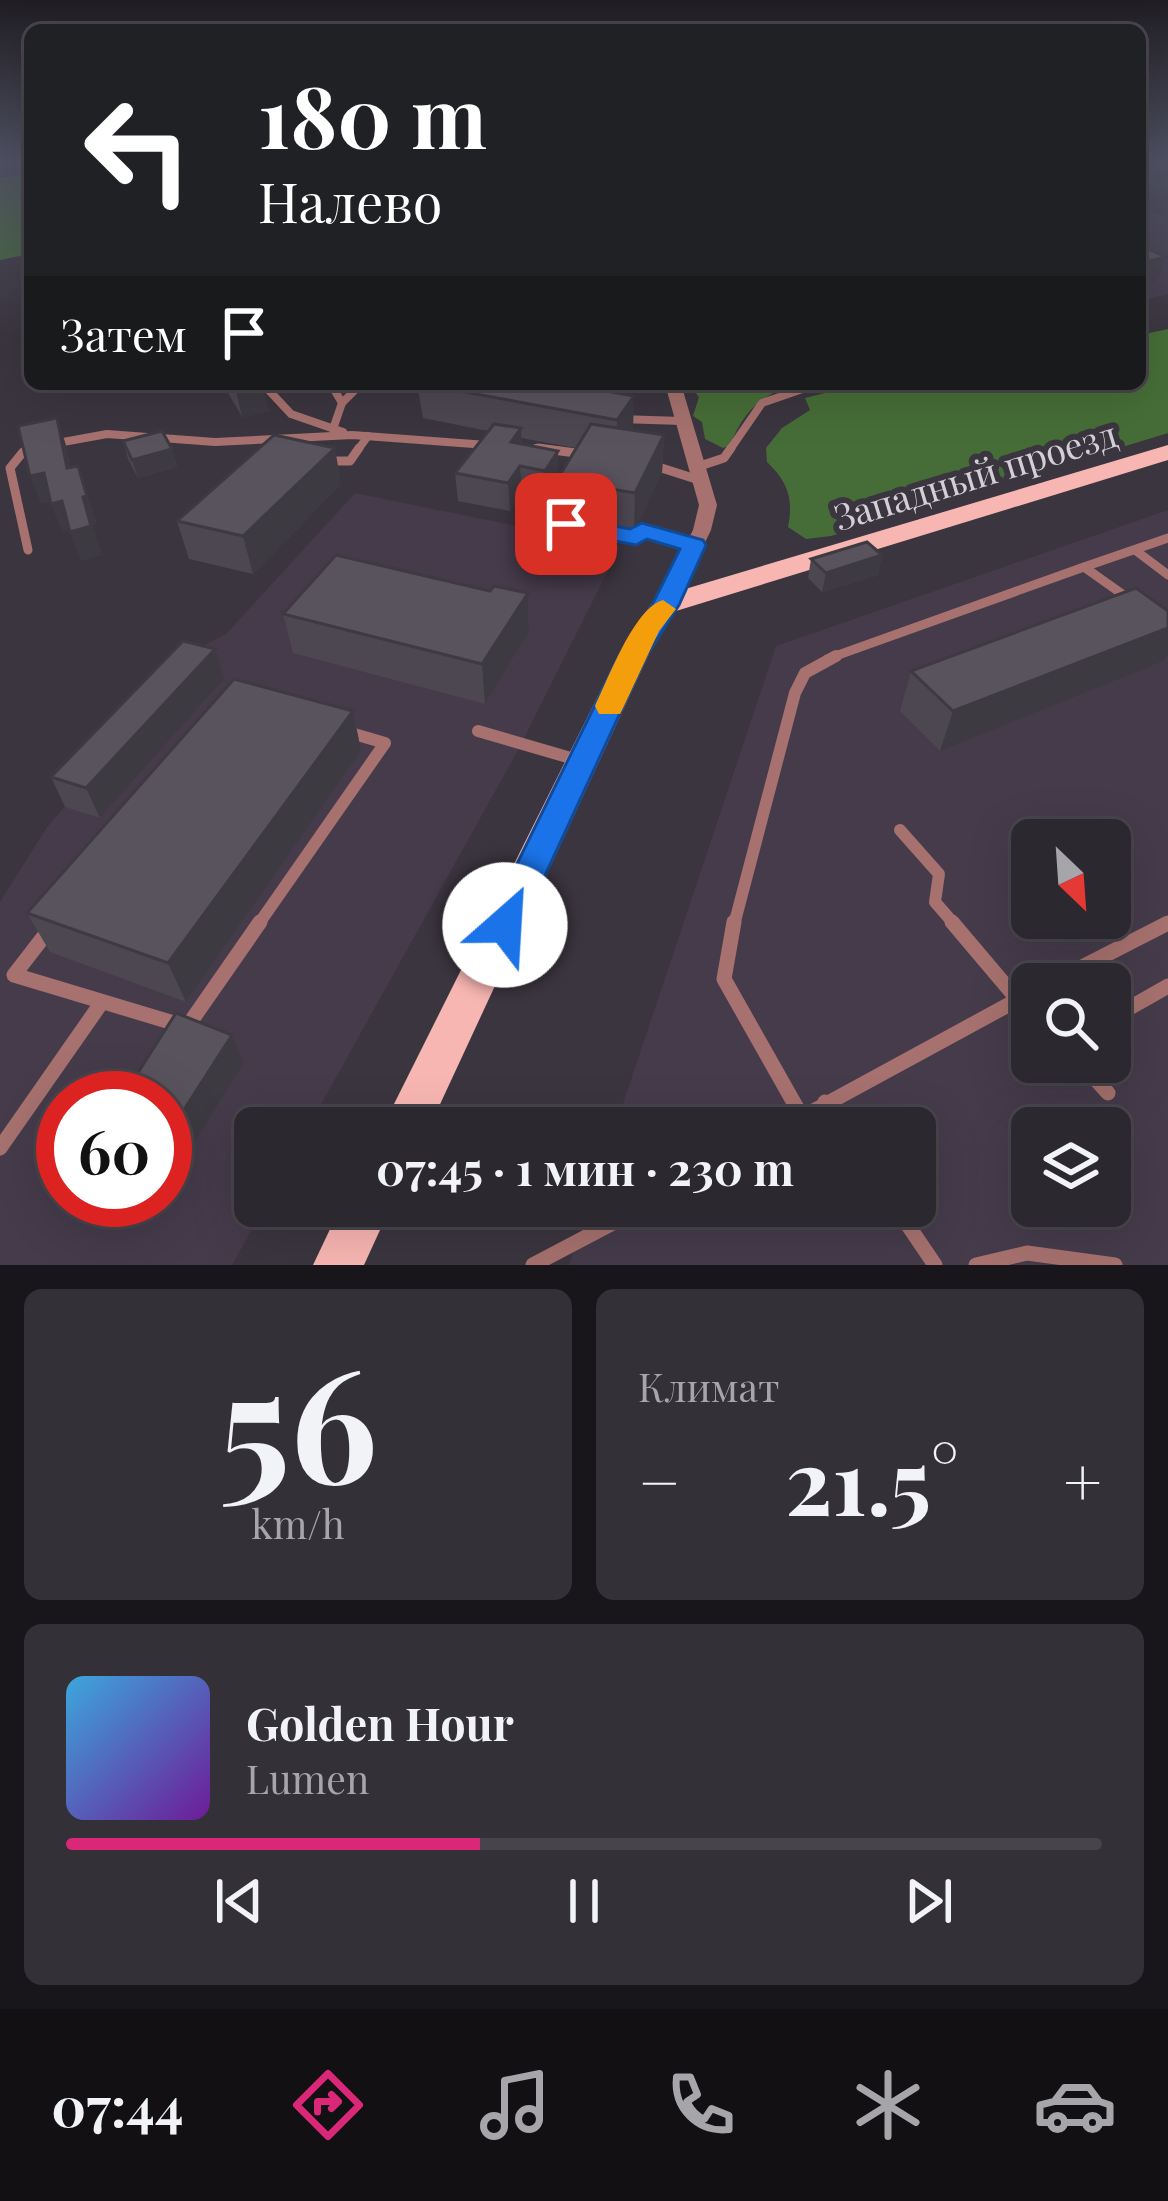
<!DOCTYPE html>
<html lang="ru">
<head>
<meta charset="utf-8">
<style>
	body { margin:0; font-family:"Playfair Display",serif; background:#343037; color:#f1f3f6; height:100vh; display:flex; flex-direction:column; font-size:45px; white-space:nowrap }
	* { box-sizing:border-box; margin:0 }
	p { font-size:39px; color:#a6a6aa }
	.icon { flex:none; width:66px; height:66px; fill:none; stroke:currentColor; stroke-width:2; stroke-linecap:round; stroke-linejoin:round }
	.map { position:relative; height:1265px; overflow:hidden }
	.side { display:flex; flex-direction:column; gap:24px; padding:24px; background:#18161a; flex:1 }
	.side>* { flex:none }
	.guide { position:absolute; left:24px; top:24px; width:1122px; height:366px; border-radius:18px; box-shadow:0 12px 48px #0002,0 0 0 3px #48444b; background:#202124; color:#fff; overflow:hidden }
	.needle { width:78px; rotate:155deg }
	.controls { position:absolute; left:1011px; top:819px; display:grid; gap:24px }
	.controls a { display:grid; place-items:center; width:120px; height:120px; border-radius:18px; background:#2c282f; box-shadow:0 12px 48px #0002,0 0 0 3px #48444b; font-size:60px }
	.speed { position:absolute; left:36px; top:1071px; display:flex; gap:24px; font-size:60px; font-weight:700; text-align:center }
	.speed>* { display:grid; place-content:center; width:156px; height:156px; border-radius:50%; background:#2c282f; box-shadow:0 12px 48px #0002,0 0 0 3px #48444b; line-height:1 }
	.speed .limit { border:18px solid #d22; background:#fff; color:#111 }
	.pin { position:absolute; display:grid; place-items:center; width:102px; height:102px; color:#fff; margin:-51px; border-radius:24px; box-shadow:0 6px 18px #0006 }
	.me { position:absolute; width:132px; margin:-66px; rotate:26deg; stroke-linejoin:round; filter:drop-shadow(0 0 9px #0008) }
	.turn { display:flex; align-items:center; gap:42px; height:252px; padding:0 36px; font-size:54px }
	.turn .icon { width:156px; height:156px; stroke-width:2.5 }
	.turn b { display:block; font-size:84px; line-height:102px }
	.then { display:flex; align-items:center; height:114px; padding:0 36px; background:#0003; gap:24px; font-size:45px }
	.big { font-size:90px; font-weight:700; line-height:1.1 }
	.side .tile { flex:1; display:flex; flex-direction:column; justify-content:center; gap:18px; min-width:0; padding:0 42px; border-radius:18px; background:#343037 }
	.side .dial { align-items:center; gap:0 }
	.dial b { font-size:156px; line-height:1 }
	.song { display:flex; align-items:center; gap:36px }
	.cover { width:144px; height:144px; border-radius:18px; background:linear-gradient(135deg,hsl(200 70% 55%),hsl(280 70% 35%)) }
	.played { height:12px; border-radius:6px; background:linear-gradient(90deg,#db2777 40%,#48444b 40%) }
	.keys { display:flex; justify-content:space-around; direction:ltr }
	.heat { display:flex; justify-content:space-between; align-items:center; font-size:66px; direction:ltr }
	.side .tiles { flex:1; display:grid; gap:24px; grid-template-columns:1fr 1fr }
	.tile:last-child { grid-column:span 2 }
	.trip { position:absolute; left:234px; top:1107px; width:702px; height:120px; border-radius:18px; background:#2c282f; box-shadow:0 12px 48px #0002,0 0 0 3px #48444b; font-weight:700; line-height:120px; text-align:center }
	.menu { display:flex; height:192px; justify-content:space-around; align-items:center; background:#121013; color:#a6a6aa }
	.menu .icon { width:84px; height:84px }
	.menu .selected { color:#db2777 }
	.menu b { font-size:54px; color:#f1f3f6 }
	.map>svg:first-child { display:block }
</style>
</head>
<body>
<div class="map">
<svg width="1168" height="1265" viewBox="0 0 1168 1265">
	<rect width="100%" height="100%" fill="#3b353f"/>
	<g fill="#453b4b" fill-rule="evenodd">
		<path d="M 1140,207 L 1168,218 L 1168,294 L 1140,301 Z"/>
		<path d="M 355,493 L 620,547 L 517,752 L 308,1128 L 255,1128 L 255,1206 L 265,1206 L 232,1265 L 0,1265 L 0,902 L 47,827 L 195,660 L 197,649 L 226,634 ZM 63,1098 L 165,1098 L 165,1200 L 63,1200 Z"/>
		<path d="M 1168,510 L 1168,1265 L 569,1265 L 589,1206 L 915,1206 L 915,1128 L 615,1128 L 776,646 ZM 1032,840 L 1110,840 L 1110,918 L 1032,918 ZM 1032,984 L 1110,984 L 1110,1062 L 1032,1062 ZM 1032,1128 L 1110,1128 L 1110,1206 L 1032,1206 Z"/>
	</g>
	<g fill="#466d37">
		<path d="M 30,174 L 30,254 L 0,260 L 0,178 Z"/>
		<path d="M 1168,329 L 1168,433 L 831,536 L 806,539 L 788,527 C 794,498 787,481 767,462 L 766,448 L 782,428 L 810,410 L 805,398 L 861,384 L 1140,384 L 1140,335 Z"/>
		<path d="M 688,384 L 792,384 C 758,399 745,410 730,445 L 723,448 L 705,439 L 702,422 L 693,416 L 699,397 Z"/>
	</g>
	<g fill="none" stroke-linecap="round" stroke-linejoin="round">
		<g stroke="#a6716e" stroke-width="8">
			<path d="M 263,384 L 291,414 L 343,432"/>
			<path d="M 331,384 L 342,403 L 333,429"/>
			<path d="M 342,403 L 361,384"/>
			<path d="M 619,419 L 682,421"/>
			<path d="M 52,444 L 107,434 L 215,442 L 352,435 L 487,445"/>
			<path d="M 536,448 L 562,451"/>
			<path d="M 26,451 L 34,449"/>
			<path d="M 357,451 L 368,436"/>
			<path d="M 729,451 L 762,403 L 817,384"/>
		</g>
		<g stroke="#a6716e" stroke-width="9">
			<path d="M 538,448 L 583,454"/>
			<path d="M 328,461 L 350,461 L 359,448"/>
			<path d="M 649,464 L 699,480"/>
			<path d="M 697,467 L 724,458 L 731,448"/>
			<path d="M 525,504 L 531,518 L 636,537 L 642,530 L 694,545"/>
			<path d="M 28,550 L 10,468 L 23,452 L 34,449"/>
			<path d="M 1135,550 L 1168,575"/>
			<path d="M 1132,601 L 1084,567 L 1168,538"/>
			<path d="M 827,659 L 1084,567"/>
		</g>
		<g stroke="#a6716e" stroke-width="12">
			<path d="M 478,731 L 581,761"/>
			<path d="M 900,830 L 939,874 L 935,902 L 955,925"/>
			<path d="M 53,925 L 231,698 L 385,743 L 258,925"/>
			<path d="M 734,925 L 795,693 L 805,673 L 836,656"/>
			<path d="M 1163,925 L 1168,923"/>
		</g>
		<g stroke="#a6716e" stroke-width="15">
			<path d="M 55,922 L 14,975 L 187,1027 L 260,922"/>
			<path d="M 734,922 L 724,979 L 802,1117"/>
			<path d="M 952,922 L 1018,1000"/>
			<path d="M 1049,984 L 1168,923"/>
			<path d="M 1110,1019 L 1168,986"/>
			<path d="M 1080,1062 L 1108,1093"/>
			<path d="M 825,1102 L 842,1128"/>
			<path d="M 782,1128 L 1032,992"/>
			<path d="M 0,1148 L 102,1002"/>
			<path d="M 895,1206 L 935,1265"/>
			<path d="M 533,1265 L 645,1206"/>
			<path d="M 976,1265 L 1027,1253 L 1115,1265"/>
		</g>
		<path fill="#a6716e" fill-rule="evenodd" d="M 665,384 L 681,384 L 717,505 L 711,530 L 675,605 L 665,611 L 655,605 L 693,530 L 699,505 Z"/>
		<g fill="#f8b6b2" fill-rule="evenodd">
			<path d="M 1168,445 L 1168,460 L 676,611 L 649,654 L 429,1128 L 382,1128 L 619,654 L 655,598 Z"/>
			<path d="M 341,1206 L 391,1206 L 364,1265 L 313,1265 Z"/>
		</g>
	</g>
	<g fill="#4d4751" fill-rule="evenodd">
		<path d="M 223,384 L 262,384 L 269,411 L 242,417 Z"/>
		<path d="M 417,384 L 599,384 L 616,393 L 633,431 L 664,435 L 662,472 L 634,531 L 558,517 L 557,481 L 545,499 L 522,494 L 510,511 L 458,501 L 455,473 L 488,431 L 423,418 ZM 521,438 L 576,448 L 558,478 L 558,451 L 522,444 Z"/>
		<path d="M 123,441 L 172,449 L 177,467 L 138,478 L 128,459 Z"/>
		<path d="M 341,484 L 253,574 L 189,559 L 177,521 Z"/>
		<path d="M 882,555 L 878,575 L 822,592 L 808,578 L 811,559 Z"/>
		<path d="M 490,591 L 528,593 L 529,632 L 485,704 L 293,653 L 283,614 Z"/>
		<path d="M 1164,661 L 940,751 L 900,711 L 911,671 Z"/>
		<path d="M 224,679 L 100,818 L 65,807 L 51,777 Z"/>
		<path d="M 353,711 L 361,751 L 186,1002 L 50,952 L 27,913 Z"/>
		<path d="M 244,1063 L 193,1145 L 165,1132 L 165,1098 L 128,1098 L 125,1093 Z"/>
	</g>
	<g fill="#3e3a42">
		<path d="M 1168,170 L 1168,189 L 1140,196 L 1140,187 L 1142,187 L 1146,176 Z"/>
		<path d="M 1166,257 L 1157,280 L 1140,285 L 1140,263 Z"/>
		<path d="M 263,385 L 269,411 L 242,417 L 236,391 Z"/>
		<path d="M 634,396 L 633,431 L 616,456 L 617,420 Z"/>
		<path d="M 57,418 L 66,445 L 77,496 L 67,468 Z"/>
		<path d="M 521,428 L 522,456 L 511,442 Z"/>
		<path d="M 664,435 L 662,472 L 634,531 L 635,493 Z"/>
		<path d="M 335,448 L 341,484 L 253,574 L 243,536 Z"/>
		<path d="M 172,449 L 177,467 L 138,478 L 132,460 Z"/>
		<path d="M 558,451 L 558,478 L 545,499 L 545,471 Z"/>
		<path d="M 78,466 L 97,524 L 93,525 L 102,555 L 81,561 L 70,532 Z"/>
		<path d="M 520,466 L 522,494 L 510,511 L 508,483 Z"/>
		<path d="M 44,473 L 54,501 L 41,504 L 30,476 Z"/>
		<path d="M 62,501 L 73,530 L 62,532 L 51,504 Z"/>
		<path d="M 882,555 L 878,575 L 822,592 L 826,573 Z"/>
		<path d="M 528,593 L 529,632 L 485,704 L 482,664 Z"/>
		<path d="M 1168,628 L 1168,653 L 1164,661 L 940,751 L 953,711 Z"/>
		<path d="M 215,649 L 224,679 L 100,818 L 86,788 Z"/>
		<path d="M 353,711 L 361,751 L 186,1002 L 168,963 Z"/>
		<path d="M 232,1035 L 244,1063 L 193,1145 L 178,1119 Z"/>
	</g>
	<g fill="#59535e" stroke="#3e3a42" stroke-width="3">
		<path d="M 1140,161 L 1168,161 L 1168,170 L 1146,176 L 1140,173 Z"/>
		<path d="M 1146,248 L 1166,257 L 1140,263 L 1140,250 Z"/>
		<path d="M 232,384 L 262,384 L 263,385 L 236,391 Z"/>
		<path d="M 421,384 L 599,384 L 616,387 L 612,392 L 634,396 L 617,420 Z"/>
		<path d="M 57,418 L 67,468 L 78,466 L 87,496 L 83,497 L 91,526 L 70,532 L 62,501 L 51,504 L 44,473 L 30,476 L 18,426 Z"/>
		<path d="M 494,424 L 521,428 L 511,442 L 558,451 L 545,471 L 520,466 L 508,483 L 455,473 Z"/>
		<path d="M 591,424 L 664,435 L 635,493 L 557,480 Z"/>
		<path d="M 162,431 L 172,449 L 132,460 L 123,441 Z"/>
		<path d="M 274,435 L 335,448 L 243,536 L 177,521 Z"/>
		<path d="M 867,542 L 882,555 L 826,573 L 811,559 Z"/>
		<path d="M 336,555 L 490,591 L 494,586 L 528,593 L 482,664 L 283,614 Z"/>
		<path d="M 1136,588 L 1168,611 L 1168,628 L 953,711 L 911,671 Z"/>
		<path d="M 183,641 L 215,649 L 86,788 L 51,777 Z"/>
		<path d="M 234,679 L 353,711 L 168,963 L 27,913 Z"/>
		<path d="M 176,1013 L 232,1035 L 178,1119 L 165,1112 L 165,1098 L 136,1098 L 125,1093 Z"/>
	</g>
	<linearGradient id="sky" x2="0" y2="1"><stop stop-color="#201d23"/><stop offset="0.48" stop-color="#4f5163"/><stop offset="1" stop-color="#4f5163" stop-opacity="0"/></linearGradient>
	<rect width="1168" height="338" fill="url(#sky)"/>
	<path fill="#1a73e8" stroke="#114b97" stroke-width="3" d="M 566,517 L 630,529 L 642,523 L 703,540 L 706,545 L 679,605 L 647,655 L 517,936 L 505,940 L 492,936 L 487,925 L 620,654 L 652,605 L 680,549 L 647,539 L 636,545 L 558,530 L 554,524 Z"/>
	<path fill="#f59e0b" d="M 663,600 L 676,609 L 659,631 L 624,706 L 620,714 L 599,714 L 595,706 C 608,680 634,608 663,600 Z"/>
	<g text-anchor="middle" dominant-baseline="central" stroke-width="12" stroke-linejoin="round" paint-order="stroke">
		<g font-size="36" fill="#d3cfd6" stroke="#3b353f">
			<text transform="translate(975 474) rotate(-17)">Западный проезд</text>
		</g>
	</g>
</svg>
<div class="controls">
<a><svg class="needle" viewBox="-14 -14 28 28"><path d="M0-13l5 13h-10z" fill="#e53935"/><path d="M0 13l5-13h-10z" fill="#a6a6aa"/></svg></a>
<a><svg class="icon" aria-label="search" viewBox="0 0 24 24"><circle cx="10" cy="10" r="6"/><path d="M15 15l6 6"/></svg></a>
<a><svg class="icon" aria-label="layers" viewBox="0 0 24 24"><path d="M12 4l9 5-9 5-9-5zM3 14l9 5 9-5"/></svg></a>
</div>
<div class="speed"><div class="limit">60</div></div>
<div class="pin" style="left:566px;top:524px;background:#d93025"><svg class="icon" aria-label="arrive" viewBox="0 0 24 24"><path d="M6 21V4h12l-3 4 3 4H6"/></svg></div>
<svg class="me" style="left:505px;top:925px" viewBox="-20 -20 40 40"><circle r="19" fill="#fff"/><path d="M0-13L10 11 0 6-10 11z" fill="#1a73e8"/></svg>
<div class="trip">07:45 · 1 мин · 230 m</div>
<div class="guide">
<div class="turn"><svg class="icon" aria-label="left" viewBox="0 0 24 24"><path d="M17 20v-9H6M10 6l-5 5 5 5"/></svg><div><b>180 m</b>Налево</div></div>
<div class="then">Затем<svg class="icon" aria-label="arrive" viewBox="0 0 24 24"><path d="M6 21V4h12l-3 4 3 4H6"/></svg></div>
</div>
</div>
<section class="side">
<div class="tiles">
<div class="tile dial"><b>56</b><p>km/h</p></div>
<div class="tile"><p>Климат</p>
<div class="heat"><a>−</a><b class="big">21.5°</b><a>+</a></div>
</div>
<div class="tile">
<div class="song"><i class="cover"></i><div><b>Golden Hour</b><p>Lumen</p></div></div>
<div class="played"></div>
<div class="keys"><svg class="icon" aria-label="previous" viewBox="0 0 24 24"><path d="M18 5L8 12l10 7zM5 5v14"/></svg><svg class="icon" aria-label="pause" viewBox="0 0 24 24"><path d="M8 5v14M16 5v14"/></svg><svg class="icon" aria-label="next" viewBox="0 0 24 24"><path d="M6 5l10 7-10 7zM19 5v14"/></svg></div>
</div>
</div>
</section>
<nav class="menu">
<b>07:44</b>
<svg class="icon selected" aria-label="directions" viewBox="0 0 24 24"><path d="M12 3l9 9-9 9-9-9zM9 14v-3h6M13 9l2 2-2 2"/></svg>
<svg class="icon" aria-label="music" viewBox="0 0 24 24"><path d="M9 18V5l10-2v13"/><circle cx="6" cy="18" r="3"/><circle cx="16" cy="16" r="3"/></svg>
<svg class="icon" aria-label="phone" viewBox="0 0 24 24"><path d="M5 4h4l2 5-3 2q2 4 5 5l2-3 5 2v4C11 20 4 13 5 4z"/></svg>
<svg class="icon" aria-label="climate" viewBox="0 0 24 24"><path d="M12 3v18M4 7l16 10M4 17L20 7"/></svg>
<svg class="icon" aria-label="car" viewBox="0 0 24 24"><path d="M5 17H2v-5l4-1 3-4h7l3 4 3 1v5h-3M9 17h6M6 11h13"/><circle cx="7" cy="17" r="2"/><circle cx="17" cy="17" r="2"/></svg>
</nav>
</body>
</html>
